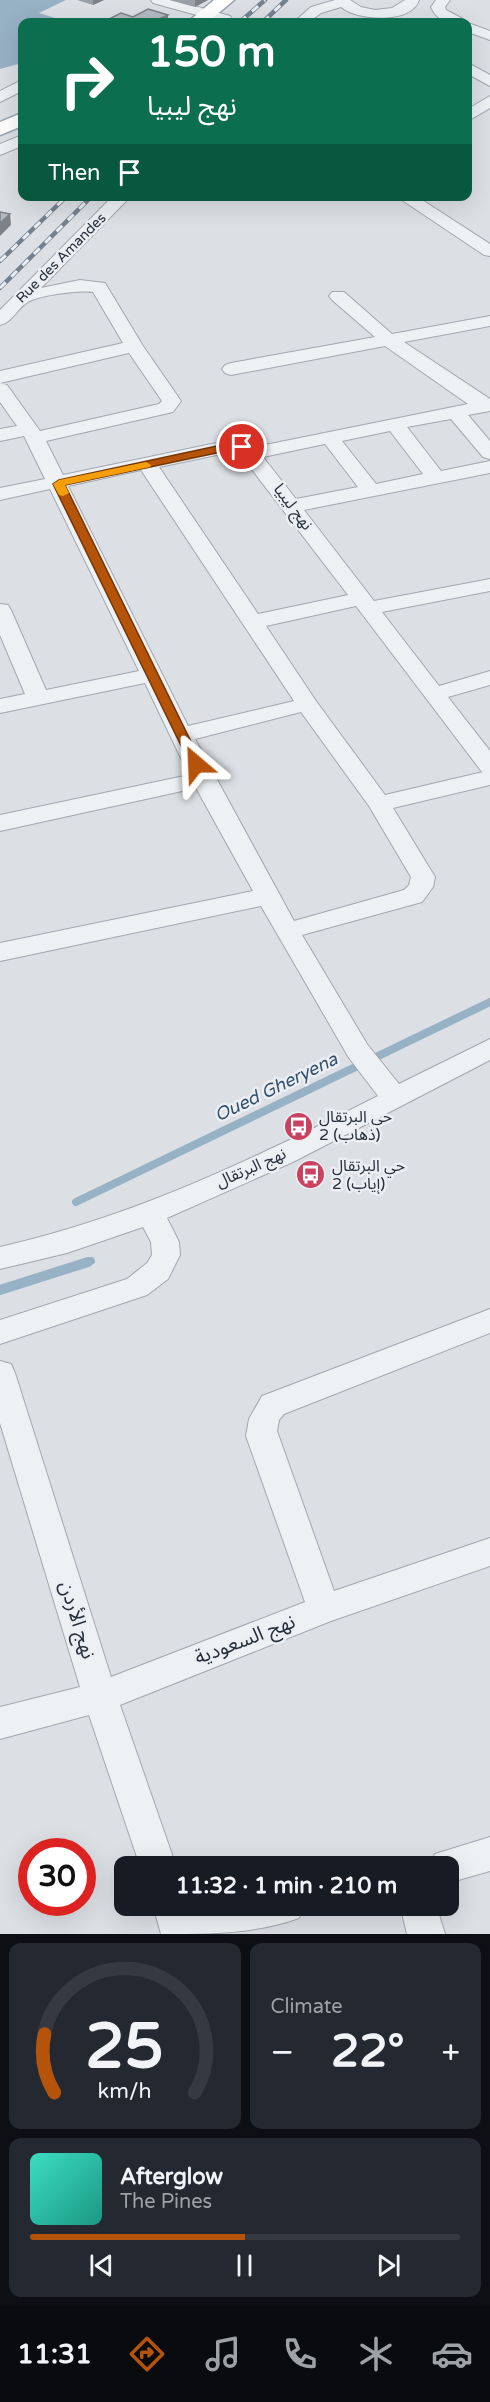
<!DOCTYPE html>
<html lang="en">
<head>
<meta charset="utf-8">
<style>
	body { margin:0; font-family:"Varela Round","Noto Sans Arabic",sans-serif; background:#242831; color:#f1f3f6; height:100vh; display:flex; flex-direction:column; font-size:22px; white-space:nowrap }
	* { box-sizing:border-box; margin:0 }
	p { font-size:20px; color:#9ea1a6 }
	.icon { flex:none; width:33px; height:33px; fill:none; stroke:currentColor; stroke-width:2; stroke-linecap:round; stroke-linejoin:round }
	.map { position:relative; height:1934px; overflow:hidden }
	.panel { display:flex; flex-direction:column; gap:9px; padding:9px; background:#0d0f14; flex:1 }
	.panel>* { flex:none }
	.banner { position:absolute; left:18px; top:18px; width:454px; height:183px; border-radius:12px; box-shadow:0 6px 24px #0002; background:#0b6e4f; color:#fff; overflow:hidden }
	.speed { position:absolute; left:18px; top:1838px; display:flex; gap:12px; font-size:30px; font-weight:700; text-align:center }
	.speed>* { display:grid; place-content:center; width:78px; height:78px; border-radius:50%; background:#171b24; box-shadow:0 6px 24px #0002; line-height:1 }
	.speed .limit { border:9px solid #d22; background:#fff; color:#111 }
	.pin { position:absolute; display:grid; place-items:center; width:51px; height:51px; color:#fff; margin:-26px; border:3px solid #fff; border-radius:50%; box-shadow:0 2px 6px #0007 }
	.me { position:absolute; width:66px; margin:-33px; rotate:334deg; stroke-linejoin:round; filter:drop-shadow(0 0 4px #0008) }
	.turn { display:flex; align-items:center; gap:21px; height:126px; padding:0 30px; font-size:27px }
	.turn .icon { width:78px; height:78px; stroke-width:2.5 }
	.turn b { display:block; font-size:42px; line-height:51px }
	.then { display:flex; align-items:center; height:57px; padding:0 30px; background:#0003; gap:12px; font-size:22px }
	.big { font-size:45px; font-weight:700; line-height:1.1 }
	.panel .card { flex:1; display:flex; flex-direction:column; justify-content:center; gap:9px; min-width:0; padding:0 21px; border-radius:12px; background:#242831 }
	.panel .dial { align-items:center; gap:0 }
	.dial svg { height:156px; overflow:visible; fill:none; stroke:#363941; stroke-width:7; stroke-linecap:round; text-anchor:middle }
	.dial text { fill:#f1f3f6; stroke:none }
	.song { display:flex; align-items:center; gap:18px }
	.cover { width:72px; height:72px; border-radius:9px; background:linear-gradient(135deg,hsl(170 70% 55%),hsl(170 70% 35%)) }
	.played { height:6px; border-radius:3px; background:linear-gradient(90deg,#b45309 50%,#363941 50%) }
	.keys { display:flex; justify-content:space-around; direction:ltr }
	.heat { display:flex; justify-content:space-between; align-items:center; font-size:33px; direction:ltr }
	.panel .tiles { flex:1; display:grid; gap:9px; grid-template-columns:1fr 1fr }
	.card:last-child { grid-column:span 2 }
	.trip { position:absolute; left:114px; top:1856px; width:345px; height:60px; border-radius:12px; background:#171b24; box-shadow:0 6px 24px #0002; font-weight:700; line-height:60px; text-align:center }
	.tabs { display:flex; height:96px; justify-content:space-around; align-items:center; background:#090b0e; color:#9ea1a6 }
	.tabs .icon { width:42px; height:42px }
	.tabs .active { color:#b45309 }
	.tabs b { font-size:27px; color:#f1f3f6 }
	.map>svg:first-child { display:block }
</style>
</head>
<body>
<div class="map">
<svg width="490" height="1934" viewBox="0 0 490 1934">
	<rect width="100%" height="100%" fill="#dce0e5"/>
	<path fill="#97b1c5" d="M 0,0 L 66,0 L 39,13 L 68,22 L 22,22 L 22,63 L 0,69 Z"/>
	<g fill="none" stroke-linecap="round" stroke-linejoin="round">
		<g stroke="#97b1c5" stroke-width="8">
			<path d="M 76,1202 L 490,1002"/>
			<path d="M 83,1264 L 91,1261"/>
		</g>
		<path stroke="#97b1c5" stroke-width="10" d="M 0,1290 L 88,1262"/>
		<defs>
			<g id="minor">
				<path d="M 151,0 L 173,0 L 230,16 L 232,19 L 230,22 L 222,22 L 153,3 Z"/>
				<path d="M 335,0 L 350,0 L 361,7 L 375,10 L 392,8 L 405,0 L 419,0 C 412,24 357,21 341,7 L 321,13 L 309,22 L 294,22 L 311,7 Z"/>
				<path d="M 436,0 L 450,0 L 445,7 L 446,10 L 463,19 L 465,22 C 449,22 438,23 431,7 Z"/>
				<path d="M 468,23 L 490,31 L 490,40 L 468,32 Z"/>
				<path d="M 468,63 L 490,75 L 490,86 L 468,74 Z"/>
				<path d="M 22,80 L 22,91 L 0,102 L 0,91 Z"/>
				<path d="M 490,96 L 490,108 L 468,121 L 468,109 Z"/>
				<path d="M 22,135 L 22,146 L 0,155 L 0,144 Z"/>
				<path d="M 113,196 L 131,196 L 41,288 L 80,280 L 105,283 L 143,346 L 181,401 L 173,412 L 46,441 L 63,475 L 226,441 L 246,442 L 255,447 L 468,404 L 385,346 L 231,375 L 225,373 L 222,369 L 225,365 L 231,363 L 375,337 L 332,300 L 329,296 L 332,292 L 344,292 L 392,334 L 490,316 L 490,326 L 404,342 L 490,399 L 490,411 L 468,415 L 490,441 L 490,459 L 483,457 L 451,419 L 407,427 L 441,471 L 490,461 L 490,473 L 304,510 L 374,601 L 490,579 L 490,591 L 382,612 L 439,686 L 490,671 L 490,685 L 448,697 L 490,751 L 490,785 L 393,808 L 435,877 L 433,887 L 422,902 L 302,935 L 367,1044 L 399,1084 L 490,1039 L 490,1060 L 293,1162 L 167,1218 L 179,1242 L 180,1255 L 168,1279 L 147,1295 L 0,1344 L 0,1320 L 127,1279 L 147,1263 L 152,1255 L 151,1242 L 143,1227 L 67,1253 L 0,1269 L 0,1247 C 134,1217 256,1158 378,1096 L 349,1058 L 261,906 L 0,961 L 0,943 L 253,891 L 196,788 L 0,831 L 0,815 L 189,775 L 145,683 L 0,713 L 0,699 L 25,694 L 0,635 L 0,604 L 8,605 L 11,610 L 46,690 L 139,671 L 50,489 L 0,500 L 0,488 L 45,479 L 24,436 L 0,441 L 0,429 L 17,426 L 0,402 L 0,383 L 7,385 L 40,431 L 159,404 L 162,401 L 129,353 L 0,383 L 0,371 L 123,343 L 93,292 C 80,290 40,295 28,302 C 17,308 13,322 0,325 L 0,310 ZM 390,431 L 423,474 L 376,484 L 342,441 ZM 325,444 L 358,487 L 296,499 L 263,457 ZM 226,453 L 240,454 L 348,595 L 258,614 L 159,467 ZM 141,470 L 294,701 L 188,726 L 68,486 ZM 356,606 L 482,772 L 483,772 L 385,795 L 316,701 L 266,626 ZM 301,712 L 369,806 L 411,877 L 409,885 L 404,890 L 294,921 L 195,739 Z"/>
				<path d="M 396,196 L 416,196 L 490,244 L 490,256 L 484,255 Z"/>
				<path d="M 490,1309 L 490,1333 L 284,1414 L 279,1420 L 277,1431 L 334,1591 L 490,1538 L 490,1566 L 331,1621 L 120,1705 L 176,1866 L 140,1866 L 89,1715 L 0,1739 L 0,1707 L 80,1687 L 0,1423 L 0,1361 L 11,1364 L 15,1373 L 111,1677 L 305,1602 L 246,1436 L 249,1419 L 262,1396 Z"/>
				<path d="M 490,1837 L 490,1871 L 448,1883 L 448,1866 L 430,1866 L 435,1854 Z"/>
				<path d="M 153,1905 L 189,1905 L 190,1907 L 201,1905 L 304,1905 L 299,1918 C 255,1934 209,1934 161,1934 Z"/>
				<path d="M 400,1905 L 436,1905 L 445,1934 L 407,1934 Z"/>
			</g>
			<g id="major">
				<path d="M 214,0 L 234,0 L 208,22 L 188,22 Z"/>
				<path d="M 22,113 L 22,126 L 0,135 L 0,122 Z"/>
			</g>
		</defs>
		<use href="#minor" stroke="#a2a7af" stroke-width="2"/>
		<use href="#major" stroke="#9ba6b1" stroke-width="3"/>
		<use href="#minor" fill="#eef1f4" fill-rule="evenodd"/>
		<use href="#major" fill="#fff" fill-rule="evenodd"/>
		<defs>
			<g id="rail">
				<path d="M 240,22 L 265,0"/>
				<path d="M 263,22 L 286,0"/>
				<path d="M 0,261 L 67,196"/>
				<path d="M 0,288 L 92,196"/>
			</g>
		</defs>
		<use href="#rail" stroke="#76818e" stroke-width="4.5"/>
		<use href="#rail" stroke="#ebeff3" stroke-width="3" stroke-dasharray="8" stroke-linecap="butt"/>
	</g>
	<g fill="#9aa0a7">
		<path d="M 77,0 L 104,0 L 93,5 Z"/>
		<path d="M 169,0 L 208,0 L 195,7 Z"/>
		<path d="M 168,15 L 168,22 L 111,22 L 111,18 Z"/>
	</g>
	<g fill="#7d8288">
		<path d="M 93,0 L 104,0 L 93,5 Z"/>
		<path d="M 195,0 L 208,0 L 195,7 Z"/>
		<path d="M 168,15 L 168,22 L 152,22 Z"/>
		<path d="M 10,214 L 11,225 L 0,236 L 0,223 Z"/>
	</g>
	<g fill="#b3bac2" stroke="#7d8288" stroke-width="1.5">
		<path d="M 148,9 L 168,15 L 152,22 L 126,22 L 111,18 L 121,13 L 133,17 Z"/>
		<path d="M 0,212 L 10,214 L 0,223 Z"/>
	</g>
	<path fill="#b45309" stroke="#753606" stroke-width="1.5" d="M 226,444 L 242,444 L 247,447 L 242,450 L 226,451 L 65,485 L 202,764 L 196,768 L 190,764 L 53,484 L 59,480 Z"/>
	<path fill="#f59e0b" d="M 146,462 L 151,465 L 150,467 L 65,485 L 69,493 L 63,496 L 59,495 L 53,484 L 59,480 Z"/>
	<defs>
		<symbol id="bus-disc" viewBox="-11 -11 22 22"><circle r="9.5" fill="#c94262" stroke="#ebeff3"/><path d="M-5-6H5V4H4V6H2V4H-2V6H-4V4H-5ZM-3.5-4V0h7V-4ZM-3.5 1.2v1.5H-2V1.2ZM2 1.2v1.5H3.5V1.2Z" fill="#fff"/></symbol>
	</defs>
	<g fill-rule="evenodd">
		<use href="#bus-disc" x="282" y="1110" width="33" height="33"/>
		<use href="#bus-disc" x="294" y="1158" width="33" height="33"/>
	</g>
	<g text-anchor="middle" dominant-baseline="central" stroke-width="5" stroke-linejoin="round" paint-order="stroke">
		<g font-size="14" fill="#262f3b" stroke="#ebeff3">
			<text transform="translate(61 258) rotate(-45)">Rue des Amandes</text>
		</g>
		<g font-size="16" fill="#262f3b" stroke="#ebeff3">
			<text transform="translate(293 507) rotate(53)">نهج ليبيا</text>
			<text transform="translate(251 1168) rotate(-24)">نهج البرتقال</text>
		</g>
		<g font-size="16" fill="#262f3b" stroke="#ebeff3" text-anchor="start">
			<text x="319" y="1117">حي البرتقال<tspan x="319" dy="18">2 (ذهاب)</tspan></text>
			<text x="332" y="1166">حي البرتقال<tspan x="332" dy="18">2 (إياب)</tspan></text>
		</g>
		<g font-size="18" font-style="italic" fill="#32516d" stroke="#ebeff3">
			<text transform="translate(276 1087) rotate(-26)">Oued Gheryena</text>
		</g>
		<g font-size="20" fill="#262f3b" stroke="#ebeff3">
			<text transform="translate(77 1620) rotate(73)">نهج الأردن</text>
			<text transform="translate(245 1640) rotate(-21)">نهج السعودية</text>
		</g>
	</g>
</svg>
<div class="speed"><div class="limit">30</div></div>
<div class="pin" style="left:242px;top:447px;background:#d93025"><svg class="icon" aria-label="arrive" viewBox="0 0 24 24"><path d="M6 21V4h12l-3 4 3 4H6"/></svg></div>
<svg class="me" style="left:196px;top:764px" viewBox="-20 -20 40 40"><path d="M0-17L14 15 0 8-14 15z" fill="#b45309" stroke="#fff" stroke-width="4"/></svg>
<div class="trip">11:32 · 1 min · 210 m</div>
<div class="banner">
<div class="turn"><svg class="icon" aria-label="right" viewBox="0 0 24 24"><path d="M7 20v-9h11M14 6l5 5-5 5"/></svg><div><b>150 m</b>نهج ليبيا</div></div>
<div class="then">Then<svg class="icon" aria-label="arrive" viewBox="0 0 24 24"><path d="M6 21V4h12l-3 4 3 4H6"/></svg></div>
</div>
</div>
<section class="panel">
<div class="tiles">
<div class="card dial"><svg viewBox="0 0 100 80">
<path d="M14 69A42 42 0 1 1 86 69"/>
<path d="M14 69A42 42 0 0 1 9 39" stroke="#b45309"/>
<text x="50" y="56" font-size="32" font-weight="700">25</text>
<text x="50" y="72" font-size="11">km/h</text>
</svg></div>
<div class="card"><p>Climate</p>
<div class="heat"><a>−</a><b class="big">22°</b><a>+</a></div>
</div>
<div class="card">
<div class="song"><i class="cover"></i><div><b>Afterglow</b><p>The Pines</p></div></div>
<div class="played"></div>
<div class="keys"><svg class="icon" aria-label="previous" viewBox="0 0 24 24"><path d="M18 5L8 12l10 7zM5 5v14"/></svg><svg class="icon" aria-label="pause" viewBox="0 0 24 24"><path d="M8 5v14M16 5v14"/></svg><svg class="icon" aria-label="next" viewBox="0 0 24 24"><path d="M6 5l10 7-10 7zM19 5v14"/></svg></div>
</div>
</div>
</section>
<nav class="tabs">
<b>11:31</b>
<svg class="icon active" aria-label="directions" viewBox="0 0 24 24"><path d="M12 3l9 9-9 9-9-9zM9 14v-3h6M13 9l2 2-2 2"/></svg>
<svg class="icon" aria-label="music" viewBox="0 0 24 24"><path d="M9 18V5l10-2v13"/><circle cx="6" cy="18" r="3"/><circle cx="16" cy="16" r="3"/></svg>
<svg class="icon" aria-label="phone" viewBox="0 0 24 24"><path d="M5 4h4l2 5-3 2q2 4 5 5l2-3 5 2v4C11 20 4 13 5 4z"/></svg>
<svg class="icon" aria-label="climate" viewBox="0 0 24 24"><path d="M12 3v18M4 7l16 10M4 17L20 7"/></svg>
<svg class="icon" aria-label="car" viewBox="0 0 24 24"><path d="M5 17H2v-5l4-1 3-4h7l3 4 3 1v5h-3M9 17h6M6 11h13"/><circle cx="7" cy="17" r="2"/><circle cx="17" cy="17" r="2"/></svg>
</nav>
</body>
</html>
